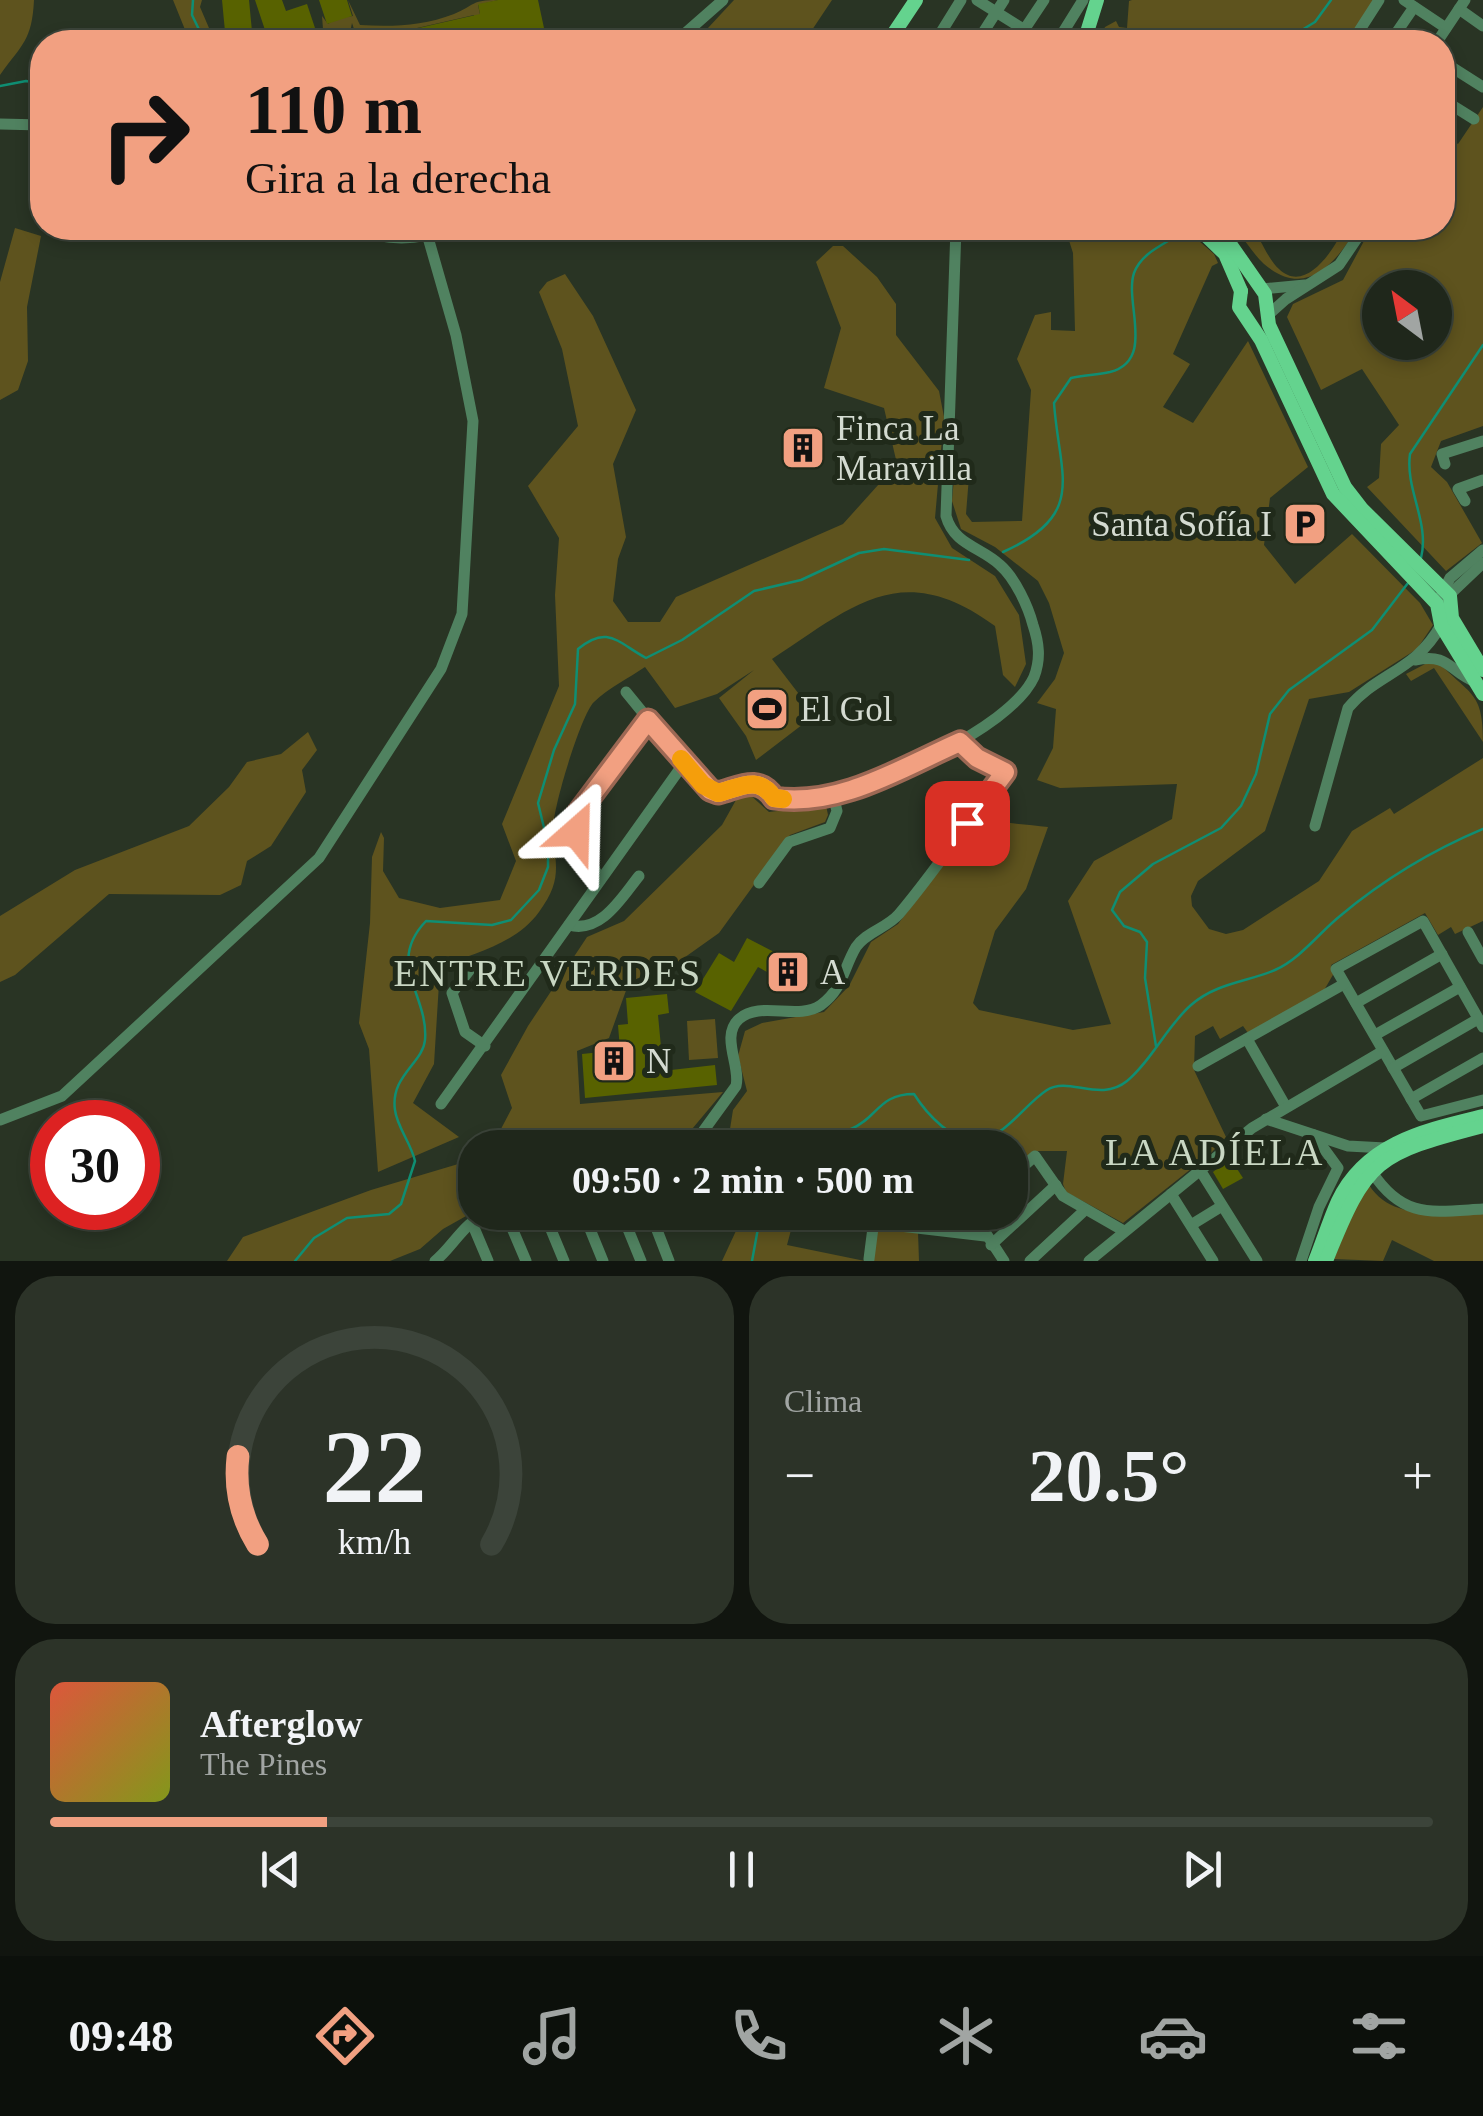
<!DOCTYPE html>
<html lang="es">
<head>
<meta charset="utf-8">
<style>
	body { margin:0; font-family:"Times New Roman",serif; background:#2c3328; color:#f1f3f6; height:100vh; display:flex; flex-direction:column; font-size:38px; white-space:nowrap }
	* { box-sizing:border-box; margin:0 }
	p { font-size:32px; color:#a1a5a3 }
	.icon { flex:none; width:55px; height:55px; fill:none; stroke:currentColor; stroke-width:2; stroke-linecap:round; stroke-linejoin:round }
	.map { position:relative; height:1261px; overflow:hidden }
	.side { display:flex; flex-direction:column; gap:15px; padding:15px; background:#11150f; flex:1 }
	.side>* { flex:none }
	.top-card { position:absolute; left:30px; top:30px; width:1425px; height:210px; border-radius:40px; box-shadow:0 5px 15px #0003,0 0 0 2px #3c443a; background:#f2a081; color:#111; overflow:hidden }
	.needle { width:65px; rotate:328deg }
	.fabs { position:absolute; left:1362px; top:270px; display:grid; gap:20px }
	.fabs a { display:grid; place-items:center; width:90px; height:90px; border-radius:50%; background:#1f271b; box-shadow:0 5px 15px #0003,0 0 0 2px #3c443a; font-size:50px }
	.speed { position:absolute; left:30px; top:1100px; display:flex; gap:20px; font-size:50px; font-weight:700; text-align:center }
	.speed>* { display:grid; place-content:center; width:130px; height:130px; border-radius:50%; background:#1f271b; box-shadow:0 5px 15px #0003,0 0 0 2px #3c443a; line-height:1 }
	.speed .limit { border:15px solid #d22; background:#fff; color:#111 }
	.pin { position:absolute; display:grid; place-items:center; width:85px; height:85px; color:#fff; margin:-42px; border-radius:20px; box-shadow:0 5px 15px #0006 }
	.me { position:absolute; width:110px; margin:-55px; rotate:25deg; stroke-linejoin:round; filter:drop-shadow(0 0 8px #0008) }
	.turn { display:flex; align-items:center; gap:35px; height:210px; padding:0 50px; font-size:45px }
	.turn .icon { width:130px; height:130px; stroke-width:2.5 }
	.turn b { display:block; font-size:70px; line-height:85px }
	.big { font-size:75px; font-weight:600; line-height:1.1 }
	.side .widget { flex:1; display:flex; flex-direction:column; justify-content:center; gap:15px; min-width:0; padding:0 35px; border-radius:40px; background:#2c3328 }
	.side .dial { align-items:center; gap:0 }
	.dial svg { height:260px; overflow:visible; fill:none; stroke:#3c443a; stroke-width:7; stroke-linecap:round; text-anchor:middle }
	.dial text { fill:#f1f3f6; stroke:none }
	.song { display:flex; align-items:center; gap:30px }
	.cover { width:120px; height:120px; border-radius:15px; background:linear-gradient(135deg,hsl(10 70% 55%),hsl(70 70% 35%)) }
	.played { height:10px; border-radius:5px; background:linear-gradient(90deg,#f2a081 20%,#3c443a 20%) }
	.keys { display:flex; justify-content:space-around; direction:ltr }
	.heat { display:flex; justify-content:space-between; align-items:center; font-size:55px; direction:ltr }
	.side .tiles { flex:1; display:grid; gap:15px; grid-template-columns:1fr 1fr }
	.widget:last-child { grid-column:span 2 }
	.trip { position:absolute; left:458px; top:1130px; width:570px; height:100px; border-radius:40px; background:#1f271b; box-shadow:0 5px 15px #0003,0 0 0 2px #3c443a; font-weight:600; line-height:100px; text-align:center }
	.dock { display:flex; height:160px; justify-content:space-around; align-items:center; background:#0c100b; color:#a1a5a3 }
	.dock .icon { width:70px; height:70px }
	.dock .current { color:#f2a081 }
	.dock b { font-size:45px; color:#f1f3f6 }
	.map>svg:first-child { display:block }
</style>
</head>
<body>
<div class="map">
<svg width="1483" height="1261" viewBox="0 0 1483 1261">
	<rect width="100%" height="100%" fill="#293424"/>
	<g fill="#5e531e" fill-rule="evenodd">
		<path d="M 0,0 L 34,0 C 32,41 22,44 0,75 Z"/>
		<path d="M 173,0 L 202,0 L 200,7 L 215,42 L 190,42 Z"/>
		<path d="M 348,0 L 360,25 C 392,27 423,26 454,14 C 476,5 470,0 498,0 L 478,5 L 486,42 L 473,42 L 480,40 L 474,15 L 404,31 L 410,42 L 398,42 L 401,31 L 354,29 L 352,23 L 348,42 L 324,42 L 322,16 L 328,24 L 336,18 L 353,16 Z"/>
		<path d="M 734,0 L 832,0 L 804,42 L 786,39 L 784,42 L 695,42 Z"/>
		<path d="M 1132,0 L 1376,0 L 1349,42 L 1098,42 L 1105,27 L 1116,21 L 1119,27 L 1127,28 L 1129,1 Z"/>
		<path d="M 1483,107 L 1483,426 L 1441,441 L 1431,467 L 1447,482 L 1482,543 L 1446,571 L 1367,487 L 1379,478 L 1381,444 L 1399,425 L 1362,369 L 1321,390 L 1287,317 L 1293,304 L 1343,280 L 1371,228 L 1442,228 L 1443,134 L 1458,144 ZM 1380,288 L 1435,288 L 1435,342 L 1380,342 Z"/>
		<path d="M 15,228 L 41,236 L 27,307 L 28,361 L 18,390 L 0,400 L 0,282 Z"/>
		<path d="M 1065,228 L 1184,228 L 1214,254 L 1218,263 L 1212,266 L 1173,354 L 1190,364 L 1163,407 L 1193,423 L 1248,341 L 1308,467 L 1270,498 L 1264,545 L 1295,584 L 1352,534 L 1420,603 L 1433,625 L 1417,649 L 1349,692 L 1309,699 L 1265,831 L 1198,881 L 1191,896 L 1192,906 L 1209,929 L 1226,934 L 1243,930 L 1319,881 L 1352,831 L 1390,808 L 1394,814 L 1483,758 L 1483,921 L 1455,934 L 1451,927 L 1438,935 L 1425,913 L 1331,965 L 1334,973 L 1323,992 L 1248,1033 L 1243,1026 L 1220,1039 L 1213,1026 L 1195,1036 L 1194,1070 L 1226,1137 L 1211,1153 L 1123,1223 L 1066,1192 L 1063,1184 L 1067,1151 L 1033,1151 L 1010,1173 L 1010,1148 L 727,1148 L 733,1110 L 747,1091 L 738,1056 L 745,1031 L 762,1023 L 824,1012 L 849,986 L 871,942 L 898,924 L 980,816 C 1000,824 1026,824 1048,827 L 1026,889 L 995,931 L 973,1003 L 979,1010 L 1073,1030 L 1111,1024 L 1068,901 L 1094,861 L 1172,819 L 1177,784 L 1060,788 L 1037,780 L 1053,748 L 1056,709 L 1037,703 L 1055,679 L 1064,653 L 1049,603 L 1038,581 L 995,547 L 961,529 L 952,501 L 955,466 L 970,464 L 966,514 L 972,522 L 1022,521 L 1031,390 L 1017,359 L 1035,315 L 1051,312 L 1051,330 L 1075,331 L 1073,253 Z"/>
		<path d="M 1234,228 L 1253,228 C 1261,240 1268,259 1279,269 C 1306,295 1335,248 1344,228 L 1357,228 C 1336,263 1306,300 1264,264 C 1253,254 1245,239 1234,228 Z"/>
		<path d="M 833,246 L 843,246 L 877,277 L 896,304 L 896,335 L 939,391 L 944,417 L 935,518 L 952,548 L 995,576 L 1019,615 L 1026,664 L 1015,687 L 1003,675 L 995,626 C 902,558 854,605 772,659 L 815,715 L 756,760 L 746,736 L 719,698 L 754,670 L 717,694 L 675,708 L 645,667 C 629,678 608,688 594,702 C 581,714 551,813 553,832 C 556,867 562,881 539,912 C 516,944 474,953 440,967 L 434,1064 L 413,1103 L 459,1137 L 378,1172 L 369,1049 L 359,1023 L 370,923 L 372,857 L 381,832 L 384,838 L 383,871 L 399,898 L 440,908 L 500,900 L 516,861 L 502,824 L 559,686 L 555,595 L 559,538 L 528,486 L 578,426 L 562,349 L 539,292 L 547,282 L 565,274 L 593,316 L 636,410 L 613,464 L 626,537 L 618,559 L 613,601 L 628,622 L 660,622 L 676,597 L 843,524 L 897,464 L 884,408 L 824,388 L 841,328 L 816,262 Z"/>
		<path d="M 1427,663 L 1440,664 C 1472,696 1483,693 1483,742 L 1434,668 L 1411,681 L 1406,674 Z"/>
		<path d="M 308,732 L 317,750 L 302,770 L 306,792 L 271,846 L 247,861 L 241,885 L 220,895 L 109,894 L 15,975 L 0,982 L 0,916 L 75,870 L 189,826 L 229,787 L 247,762 L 281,754 Z"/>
		<path d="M 747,792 L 769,812 L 826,805 L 828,815 L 825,822 L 790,835 L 719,933 L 657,977 L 638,978 L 628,985 L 609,1038 L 577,1051 L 580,1104 L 723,1092 L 677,1147 L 491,1148 L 512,1108 L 501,1075 L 528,1026 L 587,937 L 624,921 L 722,825 L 736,800 Z"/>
		<path d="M 715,1019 L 718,1058 L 689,1060 L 687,1021 Z"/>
		<path d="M 475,1159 L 475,1211 L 443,1229 L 420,1249 L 390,1261 L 227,1261 L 243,1237 L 371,1190 Z"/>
		<path d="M 1369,1185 C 1392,1222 1444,1212 1483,1212 L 1483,1261 L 1434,1261 L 1392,1240 L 1383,1261 L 1334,1259 L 1354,1209 Z"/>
		<path d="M 740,1212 L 795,1215 L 787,1245 L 865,1261 L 722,1261 L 741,1220 Z"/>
		<path d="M 876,1227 L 918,1232 L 919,1261 L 873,1261 Z"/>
	</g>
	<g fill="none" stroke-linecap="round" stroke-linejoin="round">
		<g stroke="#0f8e73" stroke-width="2.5">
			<path d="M 193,0 L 192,15 L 205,42"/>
			<path d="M 1282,42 L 1315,22 L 1331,0"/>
			<path d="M 0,86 L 26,81 L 42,84"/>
			<path d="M 1003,552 C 1088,514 1059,476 1054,403 L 1071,378 C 1084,375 1097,375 1110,372 C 1156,360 1124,303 1134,273 C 1143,249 1171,243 1187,228"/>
			<path d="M 1421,558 C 1430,522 1405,490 1410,454 L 1483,345"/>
			<path d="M 1156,1046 L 1145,978 L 1147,942 L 1140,932 L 1124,926 L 1112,910 L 1120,892 L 1153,864 L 1221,828 L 1241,806 L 1256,774 L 1270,714 L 1289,690 L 1372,630 L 1408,583"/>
			<path d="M 805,1148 C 820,1140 836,1136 851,1129 C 878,1118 878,1094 914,1094 C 926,1113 954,1145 980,1140 C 1007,1135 1025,1104 1047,1090 C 1069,1076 1100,1103 1127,1081 C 1152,1060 1167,1026 1191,1005 C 1216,983 1247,982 1275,970 C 1300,959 1319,933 1340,916 C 1382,881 1433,850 1483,829"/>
			<path d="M 295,1261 L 314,1238 L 347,1218 L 389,1214 L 401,1204 L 415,1161 C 411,1143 397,1127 395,1110 C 390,1076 423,1063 425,1040 C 429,995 385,964 426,921 L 492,925 L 511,920 L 539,890 L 548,867 L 548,844 L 538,803 L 554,750 L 575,704 L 578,649 C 608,624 618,643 646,658 L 682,640 L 754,591 L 801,580 L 859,553 L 884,549 L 969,560"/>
			<path d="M 752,1261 L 761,1212"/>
		</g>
	</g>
	<g fill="#586200">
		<path d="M 222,0 L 249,0 L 253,42 L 226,42 Z"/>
		<path d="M 255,0 L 282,0 L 286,11 L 307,4 L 315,28 L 269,42 Z"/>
		<path d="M 319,0 L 347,0 L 352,16 L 327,24 Z"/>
		<path d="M 498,0 L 538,0 L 547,42 L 356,42 L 353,39 L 354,29 L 401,32 L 480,14 L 478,4 Z"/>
		<path d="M 747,938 L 803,967 L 792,986 L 758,967 L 731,1011 L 695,992 L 719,953 L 734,962 Z"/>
		<path d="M 667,994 L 669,1013 L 658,1015 L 661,1047 L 668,1046 L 671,1070 L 715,1065 L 717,1085 L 585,1098 L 582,1054 L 620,1050 L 618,1025 L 628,1024 L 626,998 Z"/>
		<path d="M 1230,1158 L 1243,1178 L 1223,1189 L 1213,1172 Z"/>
	</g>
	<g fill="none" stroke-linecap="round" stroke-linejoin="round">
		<g stroke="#508260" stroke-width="11">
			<path d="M 977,0 L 1044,42"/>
			<path d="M 1404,0 L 1446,28"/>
			<path d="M 1459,9 L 1483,26"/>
			<path d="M 897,29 L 918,42"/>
			<path d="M 669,42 L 681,37 L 723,0"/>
			<path d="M 935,42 L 961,0"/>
			<path d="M 977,42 L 1004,0"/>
			<path d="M 1016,42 L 1044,0"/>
			<path d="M 1057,42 L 1083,0"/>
			<path d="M 1352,42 L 1379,0"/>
			<path d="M 1390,42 L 1414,7"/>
			<path d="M 1437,42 L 1465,0"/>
			<path d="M 1442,61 L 1483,87"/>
			<path d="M 1442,99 L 1474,119"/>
			<path d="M 0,124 L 42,125"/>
			<path d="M 354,228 C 385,241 418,241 450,228"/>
			<path d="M 1261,289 L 1305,285"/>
			<path d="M 1267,316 L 1286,299 L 1339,265 L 1364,228"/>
			<path d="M 1445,464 L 1442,454 L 1483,441"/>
			<path d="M 1465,501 L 1458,489 L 1483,480"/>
			<path d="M 1445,599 L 1483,563"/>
			<path d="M 1437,604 L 1450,578 L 1483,550"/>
			<path d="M 1415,660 C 1450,653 1448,671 1476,682"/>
			<path d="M 626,692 L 684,763"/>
			<path d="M 1315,826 L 1348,708 C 1377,673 1416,671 1441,625"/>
			<path d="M 600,880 L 576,832 L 576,816 L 648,719"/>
			<path d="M 759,883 L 789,842 L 830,828 L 837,811 L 833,795"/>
			<path d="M 569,925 C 601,934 622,897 639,876"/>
			<path d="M 1468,932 L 1483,959"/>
			<path d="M 469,971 L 452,993 L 465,1032 L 485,1046"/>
			<path d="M 1356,1003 L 1442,954"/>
			<path d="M 1483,1027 L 1423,921 L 1336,969 L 1421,1116 L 1483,1100"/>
			<path d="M 1375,1035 L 1460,987"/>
			<path d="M 1247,1039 L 1286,1107"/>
			<path d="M 1198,1066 L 1344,984"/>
			<path d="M 1393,1068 L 1478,1019"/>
			<path d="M 1411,1099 L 1483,1058"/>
			<path d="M 441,1104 L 684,763 L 703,785 L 717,793 C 739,789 758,774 774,798 C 786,799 799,802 811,800 C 868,791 1010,730 1034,677 C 1041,659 1039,643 1033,625 C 1028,606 1015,578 1000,565 C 981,547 954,545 946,516 L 956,228"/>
			<path d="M 1266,1119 L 1348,1146 L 1385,1148"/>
			<path d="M 0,1120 L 62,1096 L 319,858 L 441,669 L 462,614 L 473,421 L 456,335 L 427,234"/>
			<path d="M 691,1148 L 736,1086 C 741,1066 720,1036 739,1019 C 760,1000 798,1021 821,1005 C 843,989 843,969 856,947 C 866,932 887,928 899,914 C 937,869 970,819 1005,772 L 977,757 L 960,741"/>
			<path d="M 1200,1170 L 1257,1261"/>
			<path d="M 1372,1172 C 1403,1219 1431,1212 1483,1209"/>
			<path d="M 1010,1178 L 1035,1156 L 1063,1196 L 1124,1231"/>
			<path d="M 1171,1194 L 1213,1261"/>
			<path d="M 583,1212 L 603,1261"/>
			<path d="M 621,1212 L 641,1261"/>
			<path d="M 650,1212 L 669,1261"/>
			<path d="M 972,1212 L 1004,1261"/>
			<path d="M 506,1214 L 526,1261"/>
			<path d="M 798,1214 L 985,1236"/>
			<path d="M 547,1220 L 564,1261"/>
			<path d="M 472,1223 L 488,1261"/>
			<path d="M 1191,1225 L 1222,1206"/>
			<path d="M 991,1245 L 1056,1185"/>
			<path d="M 869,1259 L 875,1212"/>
			<path d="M 435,1261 C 452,1248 466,1219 488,1214 C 518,1208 529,1228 566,1212"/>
			<path d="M 1030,1261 L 1085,1210"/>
			<path d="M 1089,1261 L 1252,1128 L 1383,1051"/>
			<path d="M 1301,1261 L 1319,1207 L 1338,1168 L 1314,1135"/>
		</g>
		<g stroke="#64d38e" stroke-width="14">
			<path d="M 888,42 L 916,0"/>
			<path d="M 1084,42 L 1097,0"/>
			<path d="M 1198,228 L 1225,254 L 1241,291"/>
			<path d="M 1219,228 L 1265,294 L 1269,325 L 1345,487 L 1362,509 L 1450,596 L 1452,618 L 1483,670"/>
			<path d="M 1241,291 L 1239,307 L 1261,340 L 1333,494 L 1437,604 L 1441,625 L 1483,694"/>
			<path d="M 1315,1261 C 1323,1241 1329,1221 1338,1201 C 1366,1142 1426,1130 1483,1116"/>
			<path d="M 1326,1261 C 1367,1158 1376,1154 1483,1126"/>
		</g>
	</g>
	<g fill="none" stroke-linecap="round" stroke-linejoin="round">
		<defs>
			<path id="route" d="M 576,832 L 576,816 L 648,720 L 710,790 L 718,793 C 739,788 758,774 774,798 C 839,808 903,767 960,742 L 977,758 L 1005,772 L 967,823"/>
		</defs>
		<use href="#route" stroke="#9d6854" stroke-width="25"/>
		<use href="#route" stroke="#f2a081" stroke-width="18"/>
		<path stroke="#f59e0b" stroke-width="18" d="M 681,759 L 703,785 L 718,793 C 739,788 758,774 774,798 L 783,799"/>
	</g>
	<defs>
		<symbol id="building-square" viewBox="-11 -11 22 22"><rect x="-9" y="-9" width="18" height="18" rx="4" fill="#f2a081" stroke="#202a1a"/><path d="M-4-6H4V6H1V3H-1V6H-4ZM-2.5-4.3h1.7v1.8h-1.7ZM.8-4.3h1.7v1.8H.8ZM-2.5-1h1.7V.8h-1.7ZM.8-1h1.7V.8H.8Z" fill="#111"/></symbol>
		<symbol id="parking-square" viewBox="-11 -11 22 22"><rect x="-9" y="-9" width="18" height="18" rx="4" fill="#f2a081" stroke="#202a1a"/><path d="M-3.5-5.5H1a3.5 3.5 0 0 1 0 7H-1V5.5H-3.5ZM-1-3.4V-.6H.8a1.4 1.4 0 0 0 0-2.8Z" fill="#111"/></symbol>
		<symbol id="stadium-square" viewBox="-11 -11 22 22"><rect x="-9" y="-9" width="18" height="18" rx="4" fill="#f2a081" stroke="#202a1a"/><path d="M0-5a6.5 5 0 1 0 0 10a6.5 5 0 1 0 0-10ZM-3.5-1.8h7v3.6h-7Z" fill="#111"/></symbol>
	</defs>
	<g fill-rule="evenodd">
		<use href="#building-square" x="778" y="423" width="50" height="50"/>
		<use href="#parking-square" x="1280" y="499" width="50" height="50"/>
		<use href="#stadium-square" x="742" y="684" width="50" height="50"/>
		<use href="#building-square" x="763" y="947" width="50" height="50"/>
		<use href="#building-square" x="589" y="1036" width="50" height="50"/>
	</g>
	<g text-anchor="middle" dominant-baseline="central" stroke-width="10" stroke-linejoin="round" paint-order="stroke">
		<g font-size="35" fill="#d4dbd1" stroke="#202a1a" text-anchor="start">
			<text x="836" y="428">Finca La<tspan x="836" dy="40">Maravilla</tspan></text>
			<text x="1272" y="524" text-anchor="end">Santa Sofía I</text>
			<text x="800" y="709">El Gol</text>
			<text x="820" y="972">A</text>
			<text x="646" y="1061">N</text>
		</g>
		<g font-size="38" letter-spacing="2.5" fill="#c9d7c3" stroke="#202a1a">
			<text x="548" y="973">ENTRE VERDES</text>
			<text x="1215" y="1152">LA ADÍELA</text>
		</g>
	</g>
</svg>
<div class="fabs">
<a><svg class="needle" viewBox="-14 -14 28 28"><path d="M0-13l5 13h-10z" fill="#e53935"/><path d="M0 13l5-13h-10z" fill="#a1a5a3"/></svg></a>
</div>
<div class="speed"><div class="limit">30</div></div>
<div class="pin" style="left:967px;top:823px;background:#d93025"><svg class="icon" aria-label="arrive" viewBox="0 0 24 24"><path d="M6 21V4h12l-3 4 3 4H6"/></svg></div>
<svg class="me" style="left:576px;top:832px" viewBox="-20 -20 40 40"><path d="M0-17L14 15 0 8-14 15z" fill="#f2a081" stroke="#fff" stroke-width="4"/></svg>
<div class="trip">09:50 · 2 min · 500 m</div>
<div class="top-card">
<div class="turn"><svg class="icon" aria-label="right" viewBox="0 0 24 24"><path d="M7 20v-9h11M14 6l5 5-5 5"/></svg><div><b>110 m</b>Gira a la derecha</div></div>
</div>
</div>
<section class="side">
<div class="tiles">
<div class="widget dial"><svg viewBox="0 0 100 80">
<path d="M14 69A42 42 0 1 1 86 69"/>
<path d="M14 69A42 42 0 0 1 8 42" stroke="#f2a081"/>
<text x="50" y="56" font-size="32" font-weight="700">22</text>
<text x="50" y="72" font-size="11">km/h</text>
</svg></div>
<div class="widget"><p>Clima</p>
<div class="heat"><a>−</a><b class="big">20.5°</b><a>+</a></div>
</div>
<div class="widget">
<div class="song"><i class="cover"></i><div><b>Afterglow</b><p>The Pines</p></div></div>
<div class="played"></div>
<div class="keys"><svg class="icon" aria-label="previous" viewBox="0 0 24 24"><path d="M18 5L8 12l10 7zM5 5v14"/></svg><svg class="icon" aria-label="pause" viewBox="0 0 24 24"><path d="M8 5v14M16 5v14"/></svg><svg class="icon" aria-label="next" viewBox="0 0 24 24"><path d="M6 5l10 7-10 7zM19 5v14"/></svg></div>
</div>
</div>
</section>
<nav class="dock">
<b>09:48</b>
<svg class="icon current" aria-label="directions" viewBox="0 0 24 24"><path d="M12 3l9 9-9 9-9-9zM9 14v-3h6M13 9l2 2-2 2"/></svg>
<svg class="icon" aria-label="music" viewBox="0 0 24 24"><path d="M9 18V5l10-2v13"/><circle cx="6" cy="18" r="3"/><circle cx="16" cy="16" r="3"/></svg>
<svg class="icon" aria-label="phone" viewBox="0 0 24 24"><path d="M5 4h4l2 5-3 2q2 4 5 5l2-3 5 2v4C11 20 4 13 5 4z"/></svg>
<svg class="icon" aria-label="climate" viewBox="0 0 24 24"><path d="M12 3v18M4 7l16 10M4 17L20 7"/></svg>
<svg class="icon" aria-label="car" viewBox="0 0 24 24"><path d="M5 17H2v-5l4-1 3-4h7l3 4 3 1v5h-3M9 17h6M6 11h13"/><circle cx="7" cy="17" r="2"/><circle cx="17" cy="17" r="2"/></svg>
<svg class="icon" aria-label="filters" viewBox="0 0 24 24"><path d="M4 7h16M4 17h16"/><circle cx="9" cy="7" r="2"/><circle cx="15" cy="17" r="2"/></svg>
</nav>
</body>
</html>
